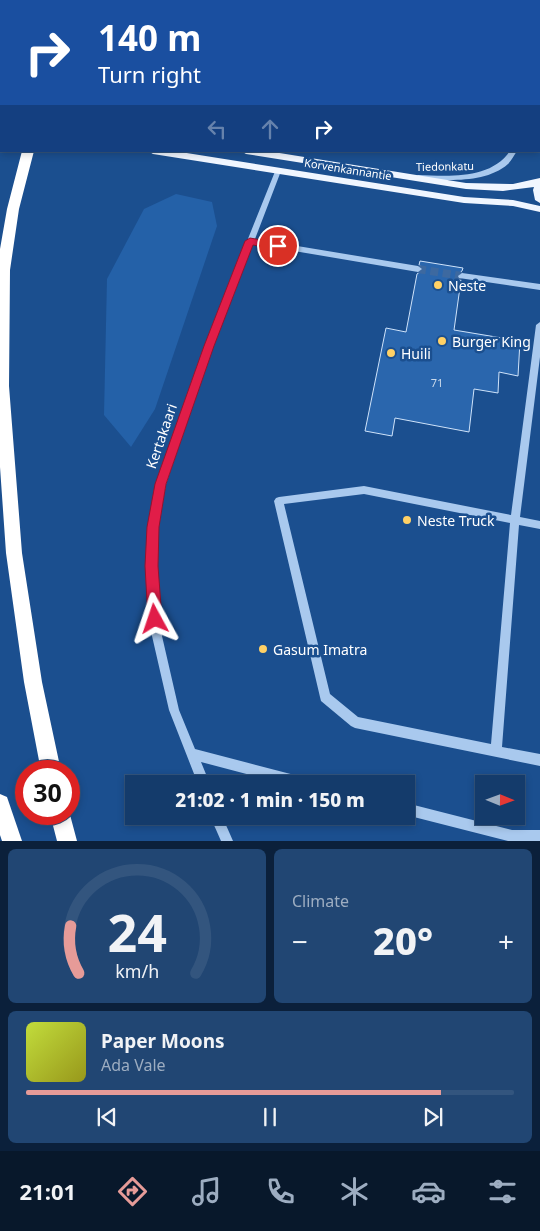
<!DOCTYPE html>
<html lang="en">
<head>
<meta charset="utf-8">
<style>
	body { margin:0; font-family:"Noto Sans",sans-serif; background:#214673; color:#f1f3f6; height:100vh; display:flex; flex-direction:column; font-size:19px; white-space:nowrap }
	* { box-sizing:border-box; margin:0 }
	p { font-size:16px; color:#9dadc1 }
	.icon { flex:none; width:28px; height:28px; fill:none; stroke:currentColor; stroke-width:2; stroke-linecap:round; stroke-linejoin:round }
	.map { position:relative; height:841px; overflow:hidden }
	.panel { display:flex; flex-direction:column; gap:8px; padding:8px; background:#0b203b; flex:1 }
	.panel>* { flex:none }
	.top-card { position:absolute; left:0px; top:0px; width:540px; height:152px; box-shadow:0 2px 8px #0003,0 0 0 1px #33557e; background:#1a4fa0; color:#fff; overflow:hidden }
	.needle { width:32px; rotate:91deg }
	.fabs { position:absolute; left:475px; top:775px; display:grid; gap:10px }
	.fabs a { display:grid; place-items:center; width:50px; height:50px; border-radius:0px; background:#143b6b; box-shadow:0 2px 8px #0003,0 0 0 1px #33557e; font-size:25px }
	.speed { position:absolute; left:15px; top:760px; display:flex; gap:10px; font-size:25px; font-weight:700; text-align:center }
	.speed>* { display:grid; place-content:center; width:65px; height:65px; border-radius:50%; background:#143b6b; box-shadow:0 2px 8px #0003,0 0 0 1px #33557e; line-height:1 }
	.speed .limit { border:8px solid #d22; background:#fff; color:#111 }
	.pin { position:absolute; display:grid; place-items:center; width:42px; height:42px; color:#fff; margin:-21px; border:2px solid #fff; border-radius:50%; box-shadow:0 1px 5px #0007 }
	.me { position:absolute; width:55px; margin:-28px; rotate:355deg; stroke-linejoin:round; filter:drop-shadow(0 0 4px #0008) }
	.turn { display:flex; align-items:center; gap:18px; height:105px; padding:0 15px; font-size:22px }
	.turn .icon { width:65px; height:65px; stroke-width:2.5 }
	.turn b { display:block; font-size:35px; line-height:42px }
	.lanes { display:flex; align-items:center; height:48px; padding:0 15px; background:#0003; justify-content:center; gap:25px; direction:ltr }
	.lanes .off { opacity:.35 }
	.big { font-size:38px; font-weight:800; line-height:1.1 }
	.panel .tile { flex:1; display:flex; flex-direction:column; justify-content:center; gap:8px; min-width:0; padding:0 18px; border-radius:8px; background:#214673 }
	.panel .dial { align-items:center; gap:0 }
	.dial svg { height:130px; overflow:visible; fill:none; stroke:#33557e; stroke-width:7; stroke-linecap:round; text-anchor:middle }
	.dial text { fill:#f1f3f6; stroke:none }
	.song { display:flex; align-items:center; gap:15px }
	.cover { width:60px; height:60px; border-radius:8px; background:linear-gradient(135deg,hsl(70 70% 55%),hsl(60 70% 35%)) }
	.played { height:5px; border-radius:2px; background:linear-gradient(90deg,#e69b98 85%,#33557e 85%) }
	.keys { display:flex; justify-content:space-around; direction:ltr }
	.heat { display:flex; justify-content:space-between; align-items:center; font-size:28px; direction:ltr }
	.panel .tiles { flex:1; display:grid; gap:8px; grid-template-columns:1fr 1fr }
	.tile:last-child { grid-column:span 2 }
	.trip { position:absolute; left:125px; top:775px; width:290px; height:50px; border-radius:0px; background:#143b6b; box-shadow:0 2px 8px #0003,0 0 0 1px #33557e; font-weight:800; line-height:50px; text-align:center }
	.dock { display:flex; height:80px; justify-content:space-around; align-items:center; background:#08182b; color:#9dadc1 }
	.dock .icon { width:35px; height:35px }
	.dock .selected { color:#e69b98 }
	.dock b { font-size:22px; color:#f1f3f6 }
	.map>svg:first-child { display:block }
</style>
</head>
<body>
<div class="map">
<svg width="540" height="841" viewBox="0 0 540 841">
	<rect width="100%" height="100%" fill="#1b4f8f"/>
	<path fill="#2461a8" d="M 176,194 L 212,202 L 217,226 L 155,409 L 131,447 L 104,415 L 107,279 L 144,209 Z"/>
	<path fill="#2a66ad" stroke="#cfe3fa" d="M 420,261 L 463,268 L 462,271 L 456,276 L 457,279 L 461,280 L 454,330 L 520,341 L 518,376 L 499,372 L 498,393 L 474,389 L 469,432 L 395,418 L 392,436 L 365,431 L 386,328 L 406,332 L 417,274 L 424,269 L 419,265 Z"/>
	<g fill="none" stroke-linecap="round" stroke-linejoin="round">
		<path stroke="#3d69a0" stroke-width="8" stroke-dasharray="8 4.5" stroke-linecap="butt" d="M 418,269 L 462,276"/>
		<g fill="#a9c9ee" fill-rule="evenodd">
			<path d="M 56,0 L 62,0 L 63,1 L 57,1 Z"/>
			<path d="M 226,0 L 234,0 L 235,1 L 227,1 Z"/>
			<path d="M 296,0 L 303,0 L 304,1 L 297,1 Z"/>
			<path d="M 325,0 L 333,0 L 334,1 L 326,1 Z"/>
			<rect x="539" y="106" width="1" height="5"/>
			<rect x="539" y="130" width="1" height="5"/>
			<path d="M 510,151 L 517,151 C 514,155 512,160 508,164 C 485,184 447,180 418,179 L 415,177 L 418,175 C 449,176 490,180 510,151 Z"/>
			<path d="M 276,169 L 278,169 L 281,171 L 255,239 L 418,266 L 422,269 L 418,272 L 253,244 L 213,346 L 166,484 L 158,527 L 156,567 L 162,636 L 179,710 L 195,749 L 306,778 L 310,780 L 312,784 L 284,784 L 201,762 L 210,784 L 198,784 L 169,710 L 152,636 L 146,567 L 148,527 L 156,484 L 205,346 Z"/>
			<path d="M 462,273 L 540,284 L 540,290 L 459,278 L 458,276 Z"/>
			<path d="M 540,322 L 540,357 L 520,517 L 540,521 L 540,529 L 519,525 L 502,747 L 540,754 L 540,766 L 355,728 L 351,726 L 321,701 L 320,697 L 274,501 L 276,498 L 279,497 L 364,486 L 511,515 L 536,325 ZM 364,494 L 510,523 L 491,744 L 358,717 L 330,694 L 284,504 Z"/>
			<path d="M 406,803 L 512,830 L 540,830 L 540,841 L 508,841 L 406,815 Z"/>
			<path d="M 210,816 L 222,816 L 233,841 L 221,841 Z"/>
		</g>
		<g fill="#f0f6ff" fill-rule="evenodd">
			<rect x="0" y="115" width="1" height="6"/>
			<rect x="0" y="128" width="1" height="6"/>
			<path d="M 148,151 L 174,151 L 464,197 L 513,200 L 540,206 L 540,212 L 513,206 L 464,203 L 153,154 Z"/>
			<path d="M 241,151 L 267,151 L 466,183 L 513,184 L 540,178 L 540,203 L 535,200 L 533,190 L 534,187 L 503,191 L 466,189 L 246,154 Z"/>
		</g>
		<g fill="#fff" fill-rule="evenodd">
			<rect x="0" y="28" width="1" height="7"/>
			<path d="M 22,151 L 34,151 L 19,209 L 10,270 L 9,386 L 22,553 L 42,682 L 61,771 L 41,771 L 24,682 L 6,553 L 0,467 L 0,249 L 7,209 Z"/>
			<path d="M 0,794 L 7,797 L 22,841 L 2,841 L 0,835 Z"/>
			<path d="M 69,811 L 77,841 L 57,841 L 50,814 L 69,814 Z"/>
		</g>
	</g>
	<path fill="#e11d48" stroke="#92132f" d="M 250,238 L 278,243 L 283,246 L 278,250 L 253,245 L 214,346 L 166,484 L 159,527 L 158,566 L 162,619 L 160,623 L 155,625 L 150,623 L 148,619 L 145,566 L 147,527 L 155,484 L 204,346 L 245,241 Z"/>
	<g fill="#ffd166" stroke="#1b4f8f" stroke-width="2">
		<circle cx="438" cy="285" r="5"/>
		<circle cx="442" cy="341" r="5"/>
		<circle cx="391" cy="353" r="5"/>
		<circle cx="407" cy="520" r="5"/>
		<circle cx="263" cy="649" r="5"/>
	</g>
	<g text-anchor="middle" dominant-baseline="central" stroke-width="5" stroke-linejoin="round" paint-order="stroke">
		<g font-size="11" fill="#fff" stroke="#1b4f8f">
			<text transform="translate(445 166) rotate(-1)">Tiedonkatu</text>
			<text transform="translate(348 169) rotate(9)">Korvenkannantie</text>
		</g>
		<g font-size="11" fill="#cad9ea">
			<text x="437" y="382">71</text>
		</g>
		<g font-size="14" fill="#fff" stroke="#1b4f8f" text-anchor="start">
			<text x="448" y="285">Neste</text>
			<text x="452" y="341">Burger King</text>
			<text x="401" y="353">Huili</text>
			<text x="417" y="520">Neste Truck</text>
			<text x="273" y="649">Gasum Imatra</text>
		</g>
		<g font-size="14" fill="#fff" stroke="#1b4f8f">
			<text transform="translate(161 436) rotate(-71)">Kertakaari</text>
		</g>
	</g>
</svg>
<div class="fabs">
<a><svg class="needle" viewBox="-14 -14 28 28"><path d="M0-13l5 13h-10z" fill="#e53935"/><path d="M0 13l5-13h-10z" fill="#9dadc1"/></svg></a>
</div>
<div class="speed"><div class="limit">30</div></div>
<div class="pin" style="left:278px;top:246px;background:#d93025"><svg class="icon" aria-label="arrive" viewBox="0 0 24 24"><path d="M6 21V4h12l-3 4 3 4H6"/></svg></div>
<svg class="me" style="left:155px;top:619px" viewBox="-20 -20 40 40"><path d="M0-17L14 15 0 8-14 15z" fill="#e11d48" stroke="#fff" stroke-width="4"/></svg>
<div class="trip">21:02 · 1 min · 150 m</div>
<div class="top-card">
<div class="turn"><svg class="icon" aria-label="right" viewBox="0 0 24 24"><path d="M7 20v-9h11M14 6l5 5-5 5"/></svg><div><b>140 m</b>Turn right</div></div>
<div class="lanes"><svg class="icon off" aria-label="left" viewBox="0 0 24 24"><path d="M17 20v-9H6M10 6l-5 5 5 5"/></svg><svg class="icon off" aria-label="ahead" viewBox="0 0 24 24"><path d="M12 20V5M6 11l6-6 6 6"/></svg><svg class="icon" aria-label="right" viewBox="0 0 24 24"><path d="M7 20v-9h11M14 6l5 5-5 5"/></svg></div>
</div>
</div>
<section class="panel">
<div class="tiles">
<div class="tile dial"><svg viewBox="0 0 100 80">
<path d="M14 69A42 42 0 1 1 86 69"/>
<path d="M14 69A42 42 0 0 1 9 40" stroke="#e69b98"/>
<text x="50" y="56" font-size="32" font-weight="700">24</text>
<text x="50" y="72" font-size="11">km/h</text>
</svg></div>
<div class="tile"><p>Climate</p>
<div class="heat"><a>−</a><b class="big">20°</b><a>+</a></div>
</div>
<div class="tile">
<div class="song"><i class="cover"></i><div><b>Paper Moons</b><p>Ada Vale</p></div></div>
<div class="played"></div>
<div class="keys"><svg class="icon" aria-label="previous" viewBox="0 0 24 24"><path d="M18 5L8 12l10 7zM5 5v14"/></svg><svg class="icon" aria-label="pause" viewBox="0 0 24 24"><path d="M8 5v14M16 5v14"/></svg><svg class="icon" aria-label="next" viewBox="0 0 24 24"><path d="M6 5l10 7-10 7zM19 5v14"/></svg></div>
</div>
</div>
</section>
<nav class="dock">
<b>21:01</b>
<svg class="icon selected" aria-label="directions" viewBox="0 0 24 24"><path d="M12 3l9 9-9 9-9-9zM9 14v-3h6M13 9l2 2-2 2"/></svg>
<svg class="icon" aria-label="music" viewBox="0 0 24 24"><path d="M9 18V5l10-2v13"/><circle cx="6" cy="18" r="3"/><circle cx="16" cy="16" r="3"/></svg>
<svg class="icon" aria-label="phone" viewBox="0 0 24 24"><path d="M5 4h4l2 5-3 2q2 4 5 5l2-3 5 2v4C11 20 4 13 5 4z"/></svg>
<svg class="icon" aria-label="climate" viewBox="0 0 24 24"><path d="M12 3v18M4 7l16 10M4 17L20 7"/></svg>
<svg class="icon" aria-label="car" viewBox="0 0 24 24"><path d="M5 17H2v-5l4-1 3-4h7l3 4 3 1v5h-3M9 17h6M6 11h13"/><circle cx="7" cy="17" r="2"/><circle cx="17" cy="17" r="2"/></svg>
<svg class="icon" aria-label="filters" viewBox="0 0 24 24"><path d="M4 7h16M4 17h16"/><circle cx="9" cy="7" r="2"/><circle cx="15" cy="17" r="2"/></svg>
</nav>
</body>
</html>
